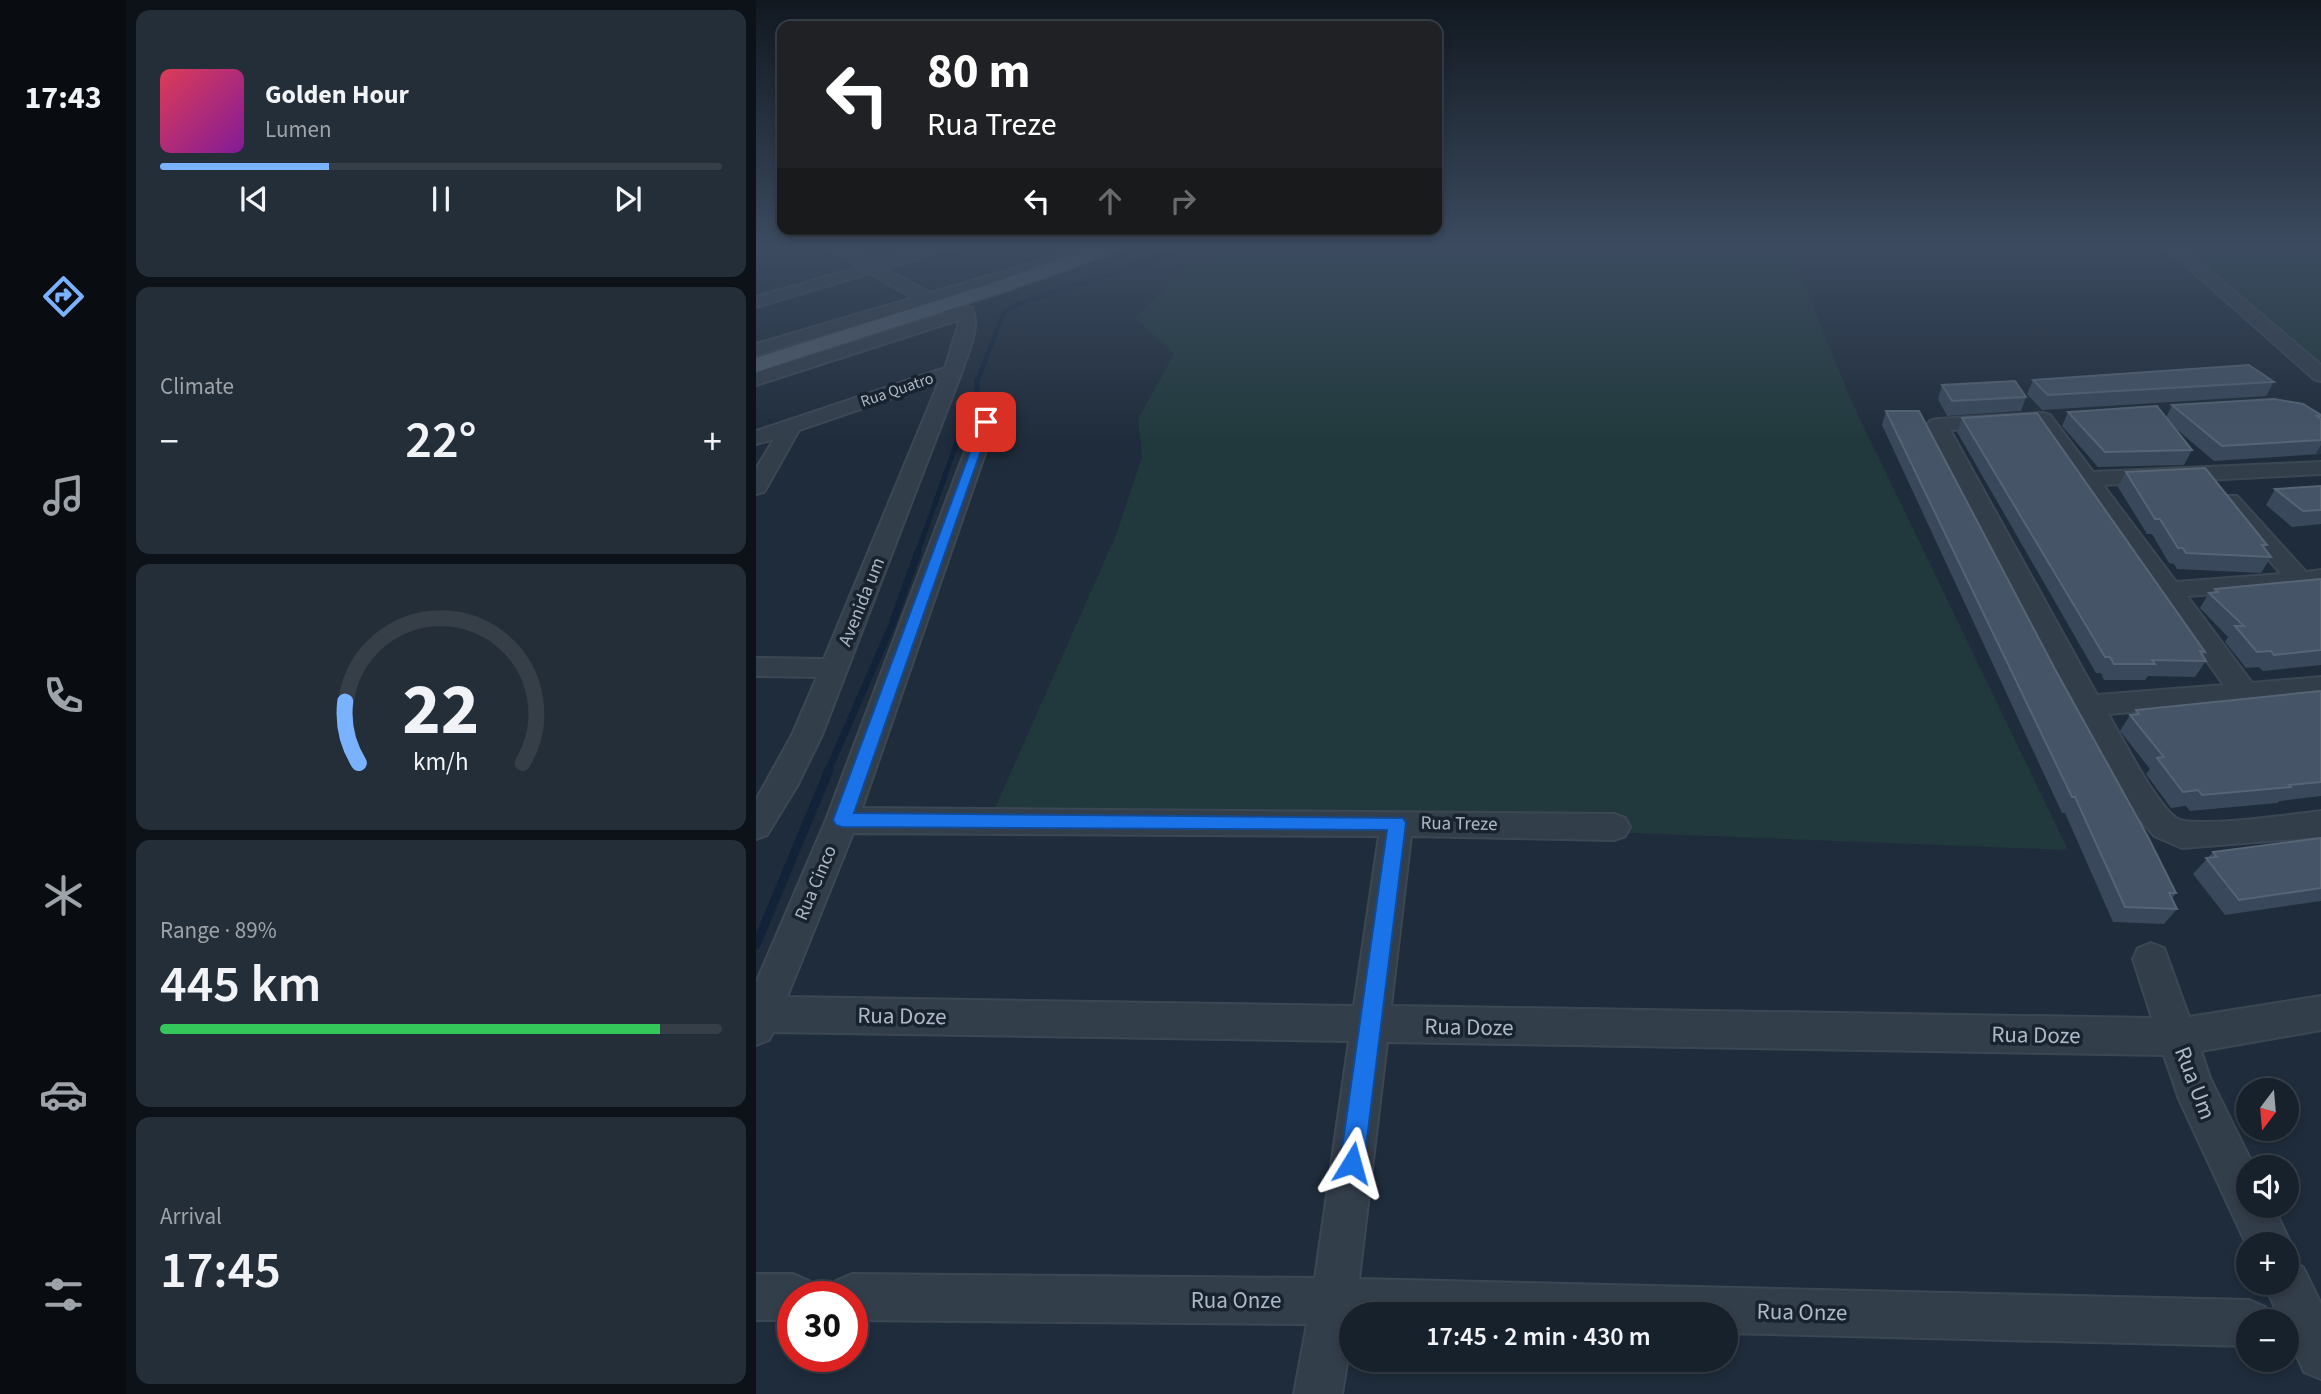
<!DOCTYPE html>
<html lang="en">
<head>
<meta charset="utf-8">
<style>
	body { margin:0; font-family:"Source Sans 3",sans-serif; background:#242e38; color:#f1f3f6; height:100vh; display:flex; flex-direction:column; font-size:26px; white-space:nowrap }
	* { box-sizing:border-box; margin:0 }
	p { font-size:23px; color:#9ea3a9 }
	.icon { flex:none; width:38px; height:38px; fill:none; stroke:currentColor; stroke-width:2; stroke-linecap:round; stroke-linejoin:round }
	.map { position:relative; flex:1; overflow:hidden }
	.side { display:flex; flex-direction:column; gap:10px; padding:10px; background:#0d1218; width:630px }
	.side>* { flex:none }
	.top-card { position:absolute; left:21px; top:21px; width:665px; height:214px; border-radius:14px; box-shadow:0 4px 10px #0003,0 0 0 2px #363e48; background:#202124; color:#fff; overflow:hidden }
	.needle { width:46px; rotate:196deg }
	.buttons { position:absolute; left:1480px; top:1078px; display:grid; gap:14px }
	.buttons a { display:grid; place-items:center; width:63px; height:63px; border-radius:50%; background:#17212c; box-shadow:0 4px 10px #0003,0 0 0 2px #363e48; font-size:35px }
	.speed { position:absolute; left:21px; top:1281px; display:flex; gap:14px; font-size:35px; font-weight:700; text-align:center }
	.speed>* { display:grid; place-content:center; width:91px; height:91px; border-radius:50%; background:#17212c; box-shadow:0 4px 10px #0003,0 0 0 2px #363e48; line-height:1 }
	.speed .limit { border:10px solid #d22; background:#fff; color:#111 }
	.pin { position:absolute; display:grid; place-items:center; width:60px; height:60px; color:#fff; margin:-30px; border-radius:14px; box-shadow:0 4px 10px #0006 }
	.me { position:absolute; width:77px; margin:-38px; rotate:8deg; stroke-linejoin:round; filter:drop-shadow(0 0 5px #0008) }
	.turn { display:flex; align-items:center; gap:24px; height:147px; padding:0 35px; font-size:32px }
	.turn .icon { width:91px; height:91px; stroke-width:2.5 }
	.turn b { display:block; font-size:49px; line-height:60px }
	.lanes { display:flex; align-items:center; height:66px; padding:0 35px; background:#0003; justify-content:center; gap:35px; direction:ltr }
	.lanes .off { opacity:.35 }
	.big { font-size:52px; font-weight:600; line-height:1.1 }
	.side .widget { flex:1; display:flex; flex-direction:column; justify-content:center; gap:10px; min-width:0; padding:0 24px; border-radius:14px; background:#242e38 }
	.side .dial { align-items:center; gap:0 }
	.dial svg { height:182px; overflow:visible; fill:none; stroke:#363e48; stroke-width:7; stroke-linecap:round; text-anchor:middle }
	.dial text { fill:#f1f3f6; stroke:none }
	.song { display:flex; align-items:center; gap:21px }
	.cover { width:84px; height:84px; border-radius:10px; background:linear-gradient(135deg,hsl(350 70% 55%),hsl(290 70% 35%)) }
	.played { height:7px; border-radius:4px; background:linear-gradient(90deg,#7bb2ff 30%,#363e48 30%) }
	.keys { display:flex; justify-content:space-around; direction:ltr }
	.heat { display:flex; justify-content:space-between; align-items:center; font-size:38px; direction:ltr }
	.charge { height:10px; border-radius:5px; background:linear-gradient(90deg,#34c759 89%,#363e48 0) }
	.trip { position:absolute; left:583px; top:1302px; width:399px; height:70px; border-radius:35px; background:#17212c; box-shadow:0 4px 10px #0003,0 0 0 2px #363e48; font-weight:600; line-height:70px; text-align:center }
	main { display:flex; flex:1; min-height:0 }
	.menu { display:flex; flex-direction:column; width:126px; justify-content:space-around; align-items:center; background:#090d12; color:#9ea3a9 }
	.menu .icon { width:49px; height:49px }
	.menu .active { color:#7bb2ff }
	.menu b { font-size:32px; color:#f1f3f6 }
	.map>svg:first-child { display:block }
</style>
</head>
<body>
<main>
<nav class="menu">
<b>17:43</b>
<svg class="icon active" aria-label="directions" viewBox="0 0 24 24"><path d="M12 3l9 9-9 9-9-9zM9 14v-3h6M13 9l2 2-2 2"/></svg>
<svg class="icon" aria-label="music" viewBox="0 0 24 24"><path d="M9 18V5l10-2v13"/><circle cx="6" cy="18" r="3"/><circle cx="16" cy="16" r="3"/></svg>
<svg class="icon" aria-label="phone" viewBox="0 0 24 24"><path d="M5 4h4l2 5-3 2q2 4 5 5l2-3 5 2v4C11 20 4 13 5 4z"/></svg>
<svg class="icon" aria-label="climate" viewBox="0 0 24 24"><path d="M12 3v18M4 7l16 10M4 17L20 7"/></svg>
<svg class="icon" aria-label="car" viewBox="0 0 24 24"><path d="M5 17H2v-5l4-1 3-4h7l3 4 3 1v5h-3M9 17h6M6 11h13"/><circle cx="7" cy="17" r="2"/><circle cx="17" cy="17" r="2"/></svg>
<svg class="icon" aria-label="filters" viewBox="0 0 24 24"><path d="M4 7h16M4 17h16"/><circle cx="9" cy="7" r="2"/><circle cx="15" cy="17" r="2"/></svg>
</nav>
<section class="side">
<div class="widget">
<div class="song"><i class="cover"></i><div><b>Golden Hour</b><p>Lumen</p></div></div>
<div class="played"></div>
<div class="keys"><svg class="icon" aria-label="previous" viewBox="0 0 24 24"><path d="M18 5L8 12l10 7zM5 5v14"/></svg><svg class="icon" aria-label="pause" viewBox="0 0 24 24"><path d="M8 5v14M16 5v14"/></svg><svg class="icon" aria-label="next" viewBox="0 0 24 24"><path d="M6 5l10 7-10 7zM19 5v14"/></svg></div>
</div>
<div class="widget"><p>Climate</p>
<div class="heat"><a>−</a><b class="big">22°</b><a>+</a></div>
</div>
<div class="widget dial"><svg viewBox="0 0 100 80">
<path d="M14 69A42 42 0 1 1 86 69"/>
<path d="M14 69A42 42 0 0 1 8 42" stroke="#7bb2ff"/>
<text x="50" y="56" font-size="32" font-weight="700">22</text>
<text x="50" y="72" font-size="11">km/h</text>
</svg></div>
<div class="widget"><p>Range · 89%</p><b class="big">445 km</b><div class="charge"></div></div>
<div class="widget"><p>Arrival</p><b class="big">17:45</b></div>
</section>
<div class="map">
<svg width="1565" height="1394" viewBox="0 0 1565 1394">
	<rect width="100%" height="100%" fill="#1f2c3b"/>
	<g fill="#21393c">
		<path d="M 479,245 L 1033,245 L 1094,398 L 1312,850 L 239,808 L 360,535 L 386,457 L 382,419 L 418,354 L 379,318 L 425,271 Z"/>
		<path d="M 1415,245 L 1565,245 L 1565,375 Z"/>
	</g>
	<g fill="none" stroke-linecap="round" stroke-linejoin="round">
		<path stroke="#122339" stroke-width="4.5" d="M 221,382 L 248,312 L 260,305 C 318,285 377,269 433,245"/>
		<path stroke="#122339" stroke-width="5" d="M 161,554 L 201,442 L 221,398 L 221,380"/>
		<path stroke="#122339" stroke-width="7" d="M 72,771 L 135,627 L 162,552"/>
		<path stroke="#122339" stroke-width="9" d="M 0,945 L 73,770"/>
		<defs>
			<g id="minor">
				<path d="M 70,245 L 88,245 L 118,262 L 177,245 L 201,245 L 129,269 L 174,293 L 321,250 L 331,250 L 334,253 L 331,256 L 186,300 L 216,308 C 225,327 212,352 206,371 L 66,735 L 41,786 L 11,835 L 0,839 L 0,800 L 36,735 L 61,677 L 0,676 L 0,658 L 68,659 L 183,382 L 43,430 L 11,487 L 8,492 L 0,494 L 0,469 L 18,439 L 0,444 L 0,431 L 189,368 L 202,326 L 202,320 L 0,385 L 0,373 L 190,313 L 176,310 L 172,304 L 0,355 L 0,344 L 157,298 L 114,273 L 0,307 L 0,297 L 103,267 Z"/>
				<path d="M 1407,245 L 1423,245 L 1565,365 L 1565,381 L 1558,379 Z"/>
				<path d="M 1287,413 L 1294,415 L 1337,472 L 1565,462 L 1565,474 L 1347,485 L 1420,582 L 1525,574 L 1462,501 L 1465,496 L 1481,496 L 1550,572 L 1565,570 L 1565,586 L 1431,596 L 1496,683 L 1565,677 L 1565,697 L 1352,714 C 1368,741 1398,801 1420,818 C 1435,829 1541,814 1565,811 L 1565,837 L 1426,848 L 1398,836 L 1382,817 L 1319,706 L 1171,425 L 1174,421 L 1181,419 ZM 1281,425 L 1468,685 L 1341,695 L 1194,430 Z"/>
				<path d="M 230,416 L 237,418 L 240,422 L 106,808 L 858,814 L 869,818 L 874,827 L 869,836 L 858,840 L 655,836 L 635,1006 L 1396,1018 L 1377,959 L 1382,948 L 1395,943 L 1408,948 L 1433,1017 L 1565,996 L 1565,1030 L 1445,1051 L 1454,1078 L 1498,1167 L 1493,1167 L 1493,1206 L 1517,1206 L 1535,1244 L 1531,1253 L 1531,1244 L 1493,1244 L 1493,1250 L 1423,1099 L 1408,1055 L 631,1042 L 603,1279 L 1493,1300 L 1509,1307 L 1515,1321 L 1493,1321 L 1493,1346 L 970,1333 L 970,1314 L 595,1314 L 595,1338 L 586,1394 L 538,1394 L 551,1324 L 96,1320 L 96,1297 L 73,1297 L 80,1281 L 96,1274 L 559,1278 L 593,1041 L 17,1032 L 13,1040 L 0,1045 L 0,983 L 70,820 L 220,422 L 223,418 ZM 97,833 L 623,836 L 598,1006 L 31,997 Z"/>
				<path d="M 1531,1261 L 1547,1267 L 1565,1304 L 1565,1379 L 1548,1372 L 1531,1334 L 1531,1321 L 1525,1321 L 1508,1283 L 1531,1283 Z"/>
				<path d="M 0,1274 L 37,1274 L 53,1281 L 60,1297 L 37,1297 L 37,1320 L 0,1320 Z"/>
			</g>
			<path id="major" d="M 342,245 L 370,245 L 368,249 L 254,290 L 0,372 L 0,358 L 240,282 Z"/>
		</defs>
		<use href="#minor" stroke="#3c4754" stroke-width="4"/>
		<use href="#major" stroke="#3c4754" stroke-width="3"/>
		<use href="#minor" fill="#333e4b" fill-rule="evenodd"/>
		<use href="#major" fill="#505d6b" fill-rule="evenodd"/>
	</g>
	<g fill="#39485a">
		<path d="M 1277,380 L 1518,382 L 1510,396 L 1286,410 L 1271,394 Z"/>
		<path d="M 1186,385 L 1270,397 L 1265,411 L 1191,416 L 1182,399 Z"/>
		<path d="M 1416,405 L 1565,415 L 1565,454 L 1458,461 L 1418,427 L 1436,450 L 1428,465 L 1342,467 L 1306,426 L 1312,412 L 1410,418 Z"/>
		<path d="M 1130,411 L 1301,673 L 1420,893 L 1416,899 L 1421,909 L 1408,924 L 1357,922 L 1309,813 L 1306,813 L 1126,425 Z"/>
		<path d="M 1206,418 L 1449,652 L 1447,656 L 1450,661 L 1439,677 L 1392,676 L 1389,680 L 1348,680 L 1345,673 L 1340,673 L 1201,432 Z"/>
		<path d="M 1370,472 L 1511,545 L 1509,548 L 1515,557 L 1505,573 L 1421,569 L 1418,564 L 1413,563 L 1396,534 L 1391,534 L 1362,487 Z"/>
		<path d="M 1565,486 L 1565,524 L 1536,527 L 1510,505 L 1519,489 Z"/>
		<path d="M 1565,579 L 1565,665 L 1507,671 L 1503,667 L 1490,668 L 1469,642 L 1472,637 L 1444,608 L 1453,593 L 1457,592 L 1459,589 Z"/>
		<path d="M 1565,691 L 1565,796 L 1524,801 L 1521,803 L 1434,811 L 1430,806 L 1415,808 L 1390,774 L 1394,769 L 1364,731 L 1374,715 L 1377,714 L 1380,710 Z"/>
		<path d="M 1565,838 L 1565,901 L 1469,915 L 1437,874 L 1457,852 Z"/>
	</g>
	<path fill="#293849" d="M 1565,445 L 1565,454 L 1559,455 Z"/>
	<g fill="#455466" stroke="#566475" stroke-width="2">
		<path d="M 1493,365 L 1518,382 L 1292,395 L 1277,380 Z"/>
		<path d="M 1259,381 L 1270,397 L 1196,401 L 1186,385 Z"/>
		<path d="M 1518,399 L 1547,404 L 1565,415 L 1565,416 L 1561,416 L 1565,419 L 1565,440 L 1466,446 L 1416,405 Z"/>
		<path d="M 1401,406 L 1436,450 L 1349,452 L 1312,412 Z"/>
		<path d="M 1130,411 L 1163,411 L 1301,673 L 1392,837 L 1420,893 L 1413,893 L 1421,909 L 1369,907 L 1319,797 L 1316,797 Z"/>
		<path d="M 1281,413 L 1449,652 L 1444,651 L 1450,661 L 1396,660 L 1399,664 L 1358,664 L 1354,657 L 1349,657 L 1206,418 Z"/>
		<path d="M 1449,468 L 1511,545 L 1506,545 L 1515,557 L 1430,553 L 1427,548 L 1422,548 L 1404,519 L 1399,519 L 1370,472 Z"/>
		<path d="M 1565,486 L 1565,510 L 1547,511 L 1519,489 Z"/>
		<path d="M 1565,579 L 1565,650 L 1518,655 L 1515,651 L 1501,652 L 1479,626 L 1488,626 L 1453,593 L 1462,592 L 1459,589 Z"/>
		<path d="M 1565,691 L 1565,782 L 1533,785 L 1535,787 L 1446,795 L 1442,790 L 1427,792 L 1401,758 L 1408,757 L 1374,715 L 1383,714 L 1380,710 Z"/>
		<path d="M 1565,838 L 1565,888 L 1483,900 L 1450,858 L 1461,857 L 1457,852 Z"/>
	</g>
	<linearGradient id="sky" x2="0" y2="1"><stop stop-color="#111820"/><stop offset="0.56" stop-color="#3c4b60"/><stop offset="1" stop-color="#3c4b60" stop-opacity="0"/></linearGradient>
	<rect width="1565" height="441" fill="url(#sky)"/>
	<path fill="#1a73e8" stroke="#114b97" stroke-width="2" d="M 226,420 L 235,422 L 98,813 L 647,818 L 650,823 L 608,1163 L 605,1172 L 596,1175 L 588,1172 L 584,1163 L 631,830 L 86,827 L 80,825 L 77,820 Z"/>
	<g text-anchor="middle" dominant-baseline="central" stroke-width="7" stroke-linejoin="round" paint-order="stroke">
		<g font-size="16" fill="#adb8c7" stroke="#18232f">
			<text transform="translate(141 390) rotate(-19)">Rua Quatro</text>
		</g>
		<g font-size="19" fill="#adb8c7" stroke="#18232f">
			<text transform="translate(106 602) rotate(-68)">Avenida um</text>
			<text transform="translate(703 824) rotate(1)">Rua Treze</text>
			<text transform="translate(60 883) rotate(-67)">Rua Cinco</text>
		</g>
		<g font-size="23" fill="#adb8c7" stroke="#18232f">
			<text transform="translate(146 1016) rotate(1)">Rua Doze</text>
			<text transform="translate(713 1027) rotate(1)">Rua Doze</text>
			<text transform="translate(1280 1035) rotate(1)">Rua Doze</text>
			<text transform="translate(1439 1083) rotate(69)">Rua Um</text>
			<text x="480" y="1300">Rua Onze</text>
			<text transform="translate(1046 1312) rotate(1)">Rua Onze</text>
		</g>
	</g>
</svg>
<div class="buttons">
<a><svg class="needle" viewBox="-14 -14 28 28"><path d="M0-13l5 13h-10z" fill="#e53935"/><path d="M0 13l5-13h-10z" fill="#9ea3a9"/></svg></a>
<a><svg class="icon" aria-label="sound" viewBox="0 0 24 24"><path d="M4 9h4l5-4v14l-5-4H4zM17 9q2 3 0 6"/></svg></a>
<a>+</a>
<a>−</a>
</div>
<div class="speed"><div class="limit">30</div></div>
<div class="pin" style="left:230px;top:422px;background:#d93025"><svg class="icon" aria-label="arrive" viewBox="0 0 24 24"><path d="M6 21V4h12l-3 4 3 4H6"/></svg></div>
<svg class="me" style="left:596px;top:1163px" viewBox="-20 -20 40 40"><path d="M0-17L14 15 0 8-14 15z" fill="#1a73e8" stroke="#fff" stroke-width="4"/></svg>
<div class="trip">17:45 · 2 min · 430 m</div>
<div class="top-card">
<div class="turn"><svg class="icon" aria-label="left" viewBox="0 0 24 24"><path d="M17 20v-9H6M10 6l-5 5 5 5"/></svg><div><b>80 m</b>Rua Treze</div></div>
<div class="lanes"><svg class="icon" aria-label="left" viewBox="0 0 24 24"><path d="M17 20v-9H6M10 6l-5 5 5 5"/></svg><svg class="icon off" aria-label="ahead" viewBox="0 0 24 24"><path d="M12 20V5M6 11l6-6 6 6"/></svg><svg class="icon off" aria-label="right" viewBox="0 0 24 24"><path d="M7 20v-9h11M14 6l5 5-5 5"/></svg></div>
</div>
</div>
</main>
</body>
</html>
